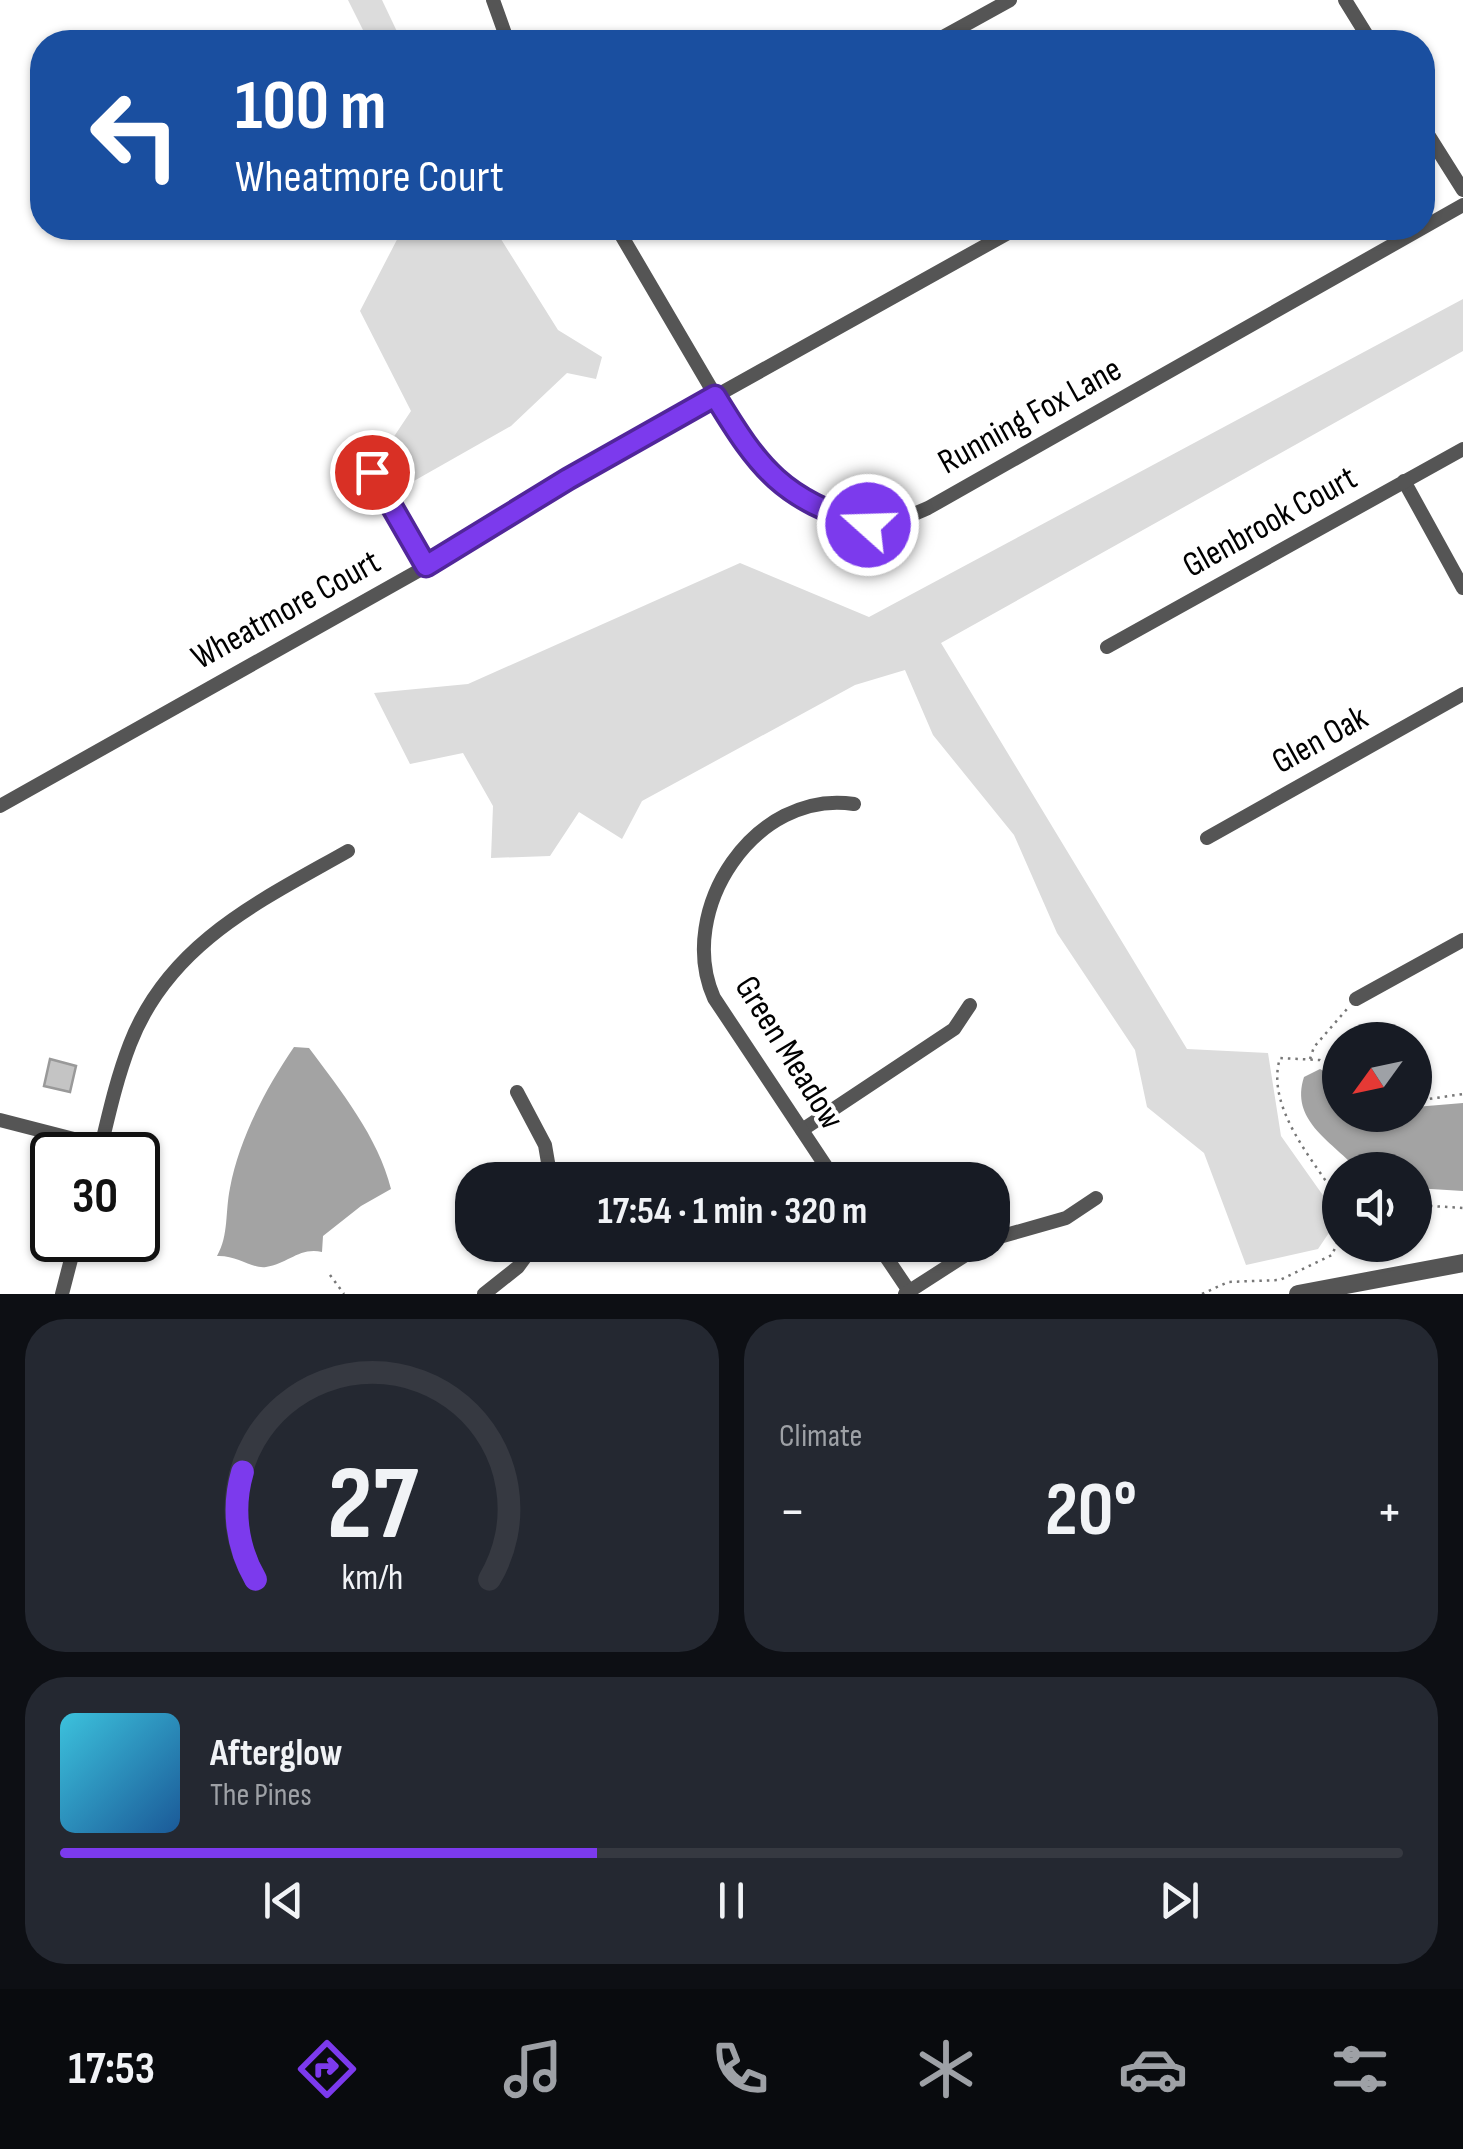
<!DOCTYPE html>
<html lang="en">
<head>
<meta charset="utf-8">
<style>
	body { margin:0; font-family:"Sofia Sans Condensed",sans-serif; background:#242831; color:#f1f3f6; height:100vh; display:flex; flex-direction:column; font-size:38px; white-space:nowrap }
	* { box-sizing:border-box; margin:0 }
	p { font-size:32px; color:#9ea1a6 }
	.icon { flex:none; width:55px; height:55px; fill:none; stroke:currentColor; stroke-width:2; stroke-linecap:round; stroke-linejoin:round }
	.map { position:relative; height:1294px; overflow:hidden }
	.details { display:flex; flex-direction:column; gap:25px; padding:25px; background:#0d0f14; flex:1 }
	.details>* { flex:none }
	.hud { position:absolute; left:30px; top:30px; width:1405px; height:210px; border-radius:40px; box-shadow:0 2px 8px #0004; background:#1a4fa0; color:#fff; overflow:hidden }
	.needle { width:65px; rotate:237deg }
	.buttons { position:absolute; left:1322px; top:1022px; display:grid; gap:20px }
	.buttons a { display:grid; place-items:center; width:110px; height:110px; border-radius:50%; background:#171b24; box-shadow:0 2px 8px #0004; font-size:50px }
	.speed { position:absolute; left:30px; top:1132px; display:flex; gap:20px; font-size:50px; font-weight:700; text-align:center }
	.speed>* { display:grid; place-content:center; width:130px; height:130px; border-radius:50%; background:#171b24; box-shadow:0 2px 8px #0004; line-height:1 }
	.speed .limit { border:5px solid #111; border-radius:15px; background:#fff; color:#111 }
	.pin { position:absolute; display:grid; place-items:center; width:85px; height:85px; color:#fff; margin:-42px; border:5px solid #fff; border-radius:50%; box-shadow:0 2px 10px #0007 }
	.me { position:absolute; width:110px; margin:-55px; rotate:290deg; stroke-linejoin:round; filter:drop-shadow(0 0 8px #0008) }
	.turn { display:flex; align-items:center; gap:35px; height:210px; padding:0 40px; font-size:45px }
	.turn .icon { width:130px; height:130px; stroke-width:2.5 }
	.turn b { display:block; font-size:70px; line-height:85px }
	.big { font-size:75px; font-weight:700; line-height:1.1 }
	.details .card { flex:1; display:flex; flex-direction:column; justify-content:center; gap:15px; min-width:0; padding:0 35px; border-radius:40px; background:#242831 }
	.details .dial { align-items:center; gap:0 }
	.dial svg { height:260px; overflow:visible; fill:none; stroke:#363941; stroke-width:7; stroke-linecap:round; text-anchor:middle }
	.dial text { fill:#f1f3f6; stroke:none }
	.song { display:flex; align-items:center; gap:30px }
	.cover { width:120px; height:120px; border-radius:15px; background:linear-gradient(135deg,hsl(190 70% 55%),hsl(210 70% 35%)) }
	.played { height:10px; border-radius:5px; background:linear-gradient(90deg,#7c3aed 40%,#363941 40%) }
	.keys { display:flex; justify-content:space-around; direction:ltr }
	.heat { display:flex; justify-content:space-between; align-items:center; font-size:55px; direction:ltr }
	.details .tiles { flex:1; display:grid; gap:25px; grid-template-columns:1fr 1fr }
	.card:last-child { grid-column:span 2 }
	.trip { position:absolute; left:455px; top:1162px; width:555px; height:100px; border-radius:40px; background:#171b24; box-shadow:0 2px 8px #0004; font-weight:700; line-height:100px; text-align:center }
	.tab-bar { display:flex; height:160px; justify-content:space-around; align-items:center; background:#090b0e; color:#9ea1a6 }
	.tab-bar .icon { width:70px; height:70px }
	.tab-bar .current { color:#7c3aed }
	.tab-bar b { font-size:45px; color:#f1f3f6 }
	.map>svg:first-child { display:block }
</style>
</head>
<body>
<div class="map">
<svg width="1463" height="1294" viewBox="0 0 1463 1294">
	<rect width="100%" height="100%" fill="#fff"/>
	<g fill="#dcdcdc">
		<path d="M 348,0 L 382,0 L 402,42 L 369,42 Z"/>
		<path d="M 403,228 L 494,228 L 558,330 L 602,357 L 596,379 L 567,373 L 511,426 L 398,490 L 381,456 L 411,411 L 360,311 Z"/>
		<path d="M 1463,299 L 1463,351 L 941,643 L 1187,1049 L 1268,1053 L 1281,1136 L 1339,1218 L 1318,1249 L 1246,1265 L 1204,1153 L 1147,1107 L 1135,1050 L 1057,933 L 1014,835 L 933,735 L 905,670 L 855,685 L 642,801 L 622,839 L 579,812 L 550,856 L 491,858 L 493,806 L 463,753 L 410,764 L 374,693 L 468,684 L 740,563 L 869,617 Z"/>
	</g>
	<g fill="#a3a3a3">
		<path d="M 294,1047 L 309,1048 C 341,1091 378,1137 391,1189 L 361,1206 L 323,1236 L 322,1252 C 299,1247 288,1264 266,1267 C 252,1269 237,1255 217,1256 C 229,1235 225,1212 230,1188 C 239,1139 266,1088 294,1047 Z"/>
		<path d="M 1320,1069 L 1340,1080 L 1340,1115 L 1415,1115 L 1415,1107 L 1463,1103 L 1463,1191 L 1415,1188 L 1415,1170 L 1356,1168 C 1330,1140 1290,1120 1304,1077 Z"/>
	</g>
	<path fill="#c4c4c4" stroke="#999" stroke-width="2.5" d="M 50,1059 L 76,1066 L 70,1092 L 44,1086 Z"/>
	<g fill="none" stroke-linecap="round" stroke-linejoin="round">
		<g stroke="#777" stroke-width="2.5" stroke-dasharray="2.5 5" stroke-linecap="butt">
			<path d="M 1310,1059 L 1314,1047 L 1347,1009"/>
			<path d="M 1340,1071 L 1320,1060 L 1280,1058 C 1265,1108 1315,1162 1340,1202"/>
			<path d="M 1415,1101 L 1463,1094"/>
			<path d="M 1415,1205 L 1463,1208"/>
			<path d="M 330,1275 L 344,1294"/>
			<path d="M 1202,1294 L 1228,1282 L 1280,1280 L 1332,1255 L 1340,1236"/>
		</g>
		<g stroke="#555" stroke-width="14">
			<path d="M 493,0 L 508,42"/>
			<path d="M 1345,0 L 1371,42"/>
			<path d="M 934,42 L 1010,0"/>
			<path d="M 1422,125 L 1463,190"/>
			<path d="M 617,228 L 752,458 C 778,488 826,520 867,525 C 888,527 909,516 928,508 L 1463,205"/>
			<path d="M 372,472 L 426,566"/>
			<path d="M 1404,481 L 1463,588"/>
			<path d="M 1107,647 L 1463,449"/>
			<path d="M 0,806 L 475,539 L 567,479 L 1017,228"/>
			<path d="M 1207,838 L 1463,694"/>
			<path d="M 1356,999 L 1463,940"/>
			<path d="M 517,1092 L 545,1145 L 551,1180"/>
			<path d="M 0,1120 L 101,1146"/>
			<path d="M 802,1130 L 954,1029 L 970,1005"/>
			<path d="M 99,1155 C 108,1118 116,1080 130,1044 C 169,943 260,901 348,851"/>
			<path d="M 835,1180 L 714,998 C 675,910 755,789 854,804"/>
			<path d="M 992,1239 L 1066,1218 L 1096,1198"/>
			<path d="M 878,1245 L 911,1294"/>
			<path d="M 62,1294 L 76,1240"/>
			<path d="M 484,1294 L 518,1267 L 534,1245"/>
			<path d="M 905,1294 L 981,1245"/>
		</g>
		<path stroke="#555" stroke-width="18" d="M 1298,1294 L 1463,1263"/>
	</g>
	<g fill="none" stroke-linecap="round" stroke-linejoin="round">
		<defs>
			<path id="route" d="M 372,472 L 426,566 L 568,479 L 715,396 C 760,470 782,499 868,525"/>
		</defs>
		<use href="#route" stroke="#51269a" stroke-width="25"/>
		<use href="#route" stroke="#7c3aed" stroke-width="18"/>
	</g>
	<g text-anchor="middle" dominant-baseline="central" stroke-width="8" stroke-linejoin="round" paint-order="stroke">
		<g font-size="35" fill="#000" stroke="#fff">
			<text transform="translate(1030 416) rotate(-29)">Running Fox Lane</text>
			<text transform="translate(1270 522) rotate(-29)">Glenbrook Court</text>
			<text transform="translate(286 610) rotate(-29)">Wheatmore Court</text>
			<text transform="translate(1320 740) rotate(-29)">Glen Oak</text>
			<text transform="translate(789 1053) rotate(58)">Green Meadow</text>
		</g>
	</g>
</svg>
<div class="buttons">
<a><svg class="needle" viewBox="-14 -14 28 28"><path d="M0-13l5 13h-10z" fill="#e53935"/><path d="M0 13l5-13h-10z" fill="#9ea1a6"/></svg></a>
<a><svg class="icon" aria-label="sound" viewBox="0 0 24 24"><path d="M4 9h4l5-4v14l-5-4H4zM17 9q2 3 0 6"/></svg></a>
</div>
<div class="speed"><div class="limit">30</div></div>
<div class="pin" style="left:372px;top:472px;background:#d93025"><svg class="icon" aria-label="arrive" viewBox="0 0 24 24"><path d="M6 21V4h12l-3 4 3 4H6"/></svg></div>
<svg class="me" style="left:868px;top:525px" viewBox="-20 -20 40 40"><circle r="17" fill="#7c3aed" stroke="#fff" stroke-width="3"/><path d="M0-11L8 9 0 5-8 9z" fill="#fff"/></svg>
<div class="trip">17:54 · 1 min · 320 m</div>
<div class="hud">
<div class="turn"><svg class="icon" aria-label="left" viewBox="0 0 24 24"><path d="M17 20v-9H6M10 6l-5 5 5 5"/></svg><div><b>100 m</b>Wheatmore Court</div></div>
</div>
</div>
<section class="details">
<div class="tiles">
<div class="card dial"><svg viewBox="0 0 100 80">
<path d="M14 69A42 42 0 1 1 86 69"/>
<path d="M14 69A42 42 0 0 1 10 36" stroke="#7c3aed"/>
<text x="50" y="56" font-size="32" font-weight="700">27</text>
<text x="50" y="72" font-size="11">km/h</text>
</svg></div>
<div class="card"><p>Climate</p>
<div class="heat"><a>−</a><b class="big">20°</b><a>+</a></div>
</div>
<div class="card">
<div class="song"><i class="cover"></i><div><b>Afterglow</b><p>The Pines</p></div></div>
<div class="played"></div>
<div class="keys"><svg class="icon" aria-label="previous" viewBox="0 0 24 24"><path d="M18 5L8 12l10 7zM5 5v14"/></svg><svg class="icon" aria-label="pause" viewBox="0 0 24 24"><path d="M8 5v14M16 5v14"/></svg><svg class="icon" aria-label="next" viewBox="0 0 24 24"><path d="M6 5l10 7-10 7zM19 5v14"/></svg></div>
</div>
</div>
</section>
<nav class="tab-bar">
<b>17:53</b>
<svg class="icon current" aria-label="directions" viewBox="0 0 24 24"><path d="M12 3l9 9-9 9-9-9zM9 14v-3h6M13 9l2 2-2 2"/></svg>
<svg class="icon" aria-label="music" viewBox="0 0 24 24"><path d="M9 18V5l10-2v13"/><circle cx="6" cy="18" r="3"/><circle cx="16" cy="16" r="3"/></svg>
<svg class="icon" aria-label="phone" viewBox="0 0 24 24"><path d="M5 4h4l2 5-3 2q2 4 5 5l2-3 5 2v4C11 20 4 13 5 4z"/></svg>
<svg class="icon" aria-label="climate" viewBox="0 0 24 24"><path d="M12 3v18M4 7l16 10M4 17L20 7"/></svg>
<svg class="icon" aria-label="car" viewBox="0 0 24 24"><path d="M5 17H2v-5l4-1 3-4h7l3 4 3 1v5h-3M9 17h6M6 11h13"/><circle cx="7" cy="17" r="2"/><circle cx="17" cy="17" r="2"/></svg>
<svg class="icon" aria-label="filters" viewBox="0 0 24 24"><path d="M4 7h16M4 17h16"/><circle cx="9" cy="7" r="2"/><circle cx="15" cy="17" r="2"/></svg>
</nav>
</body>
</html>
